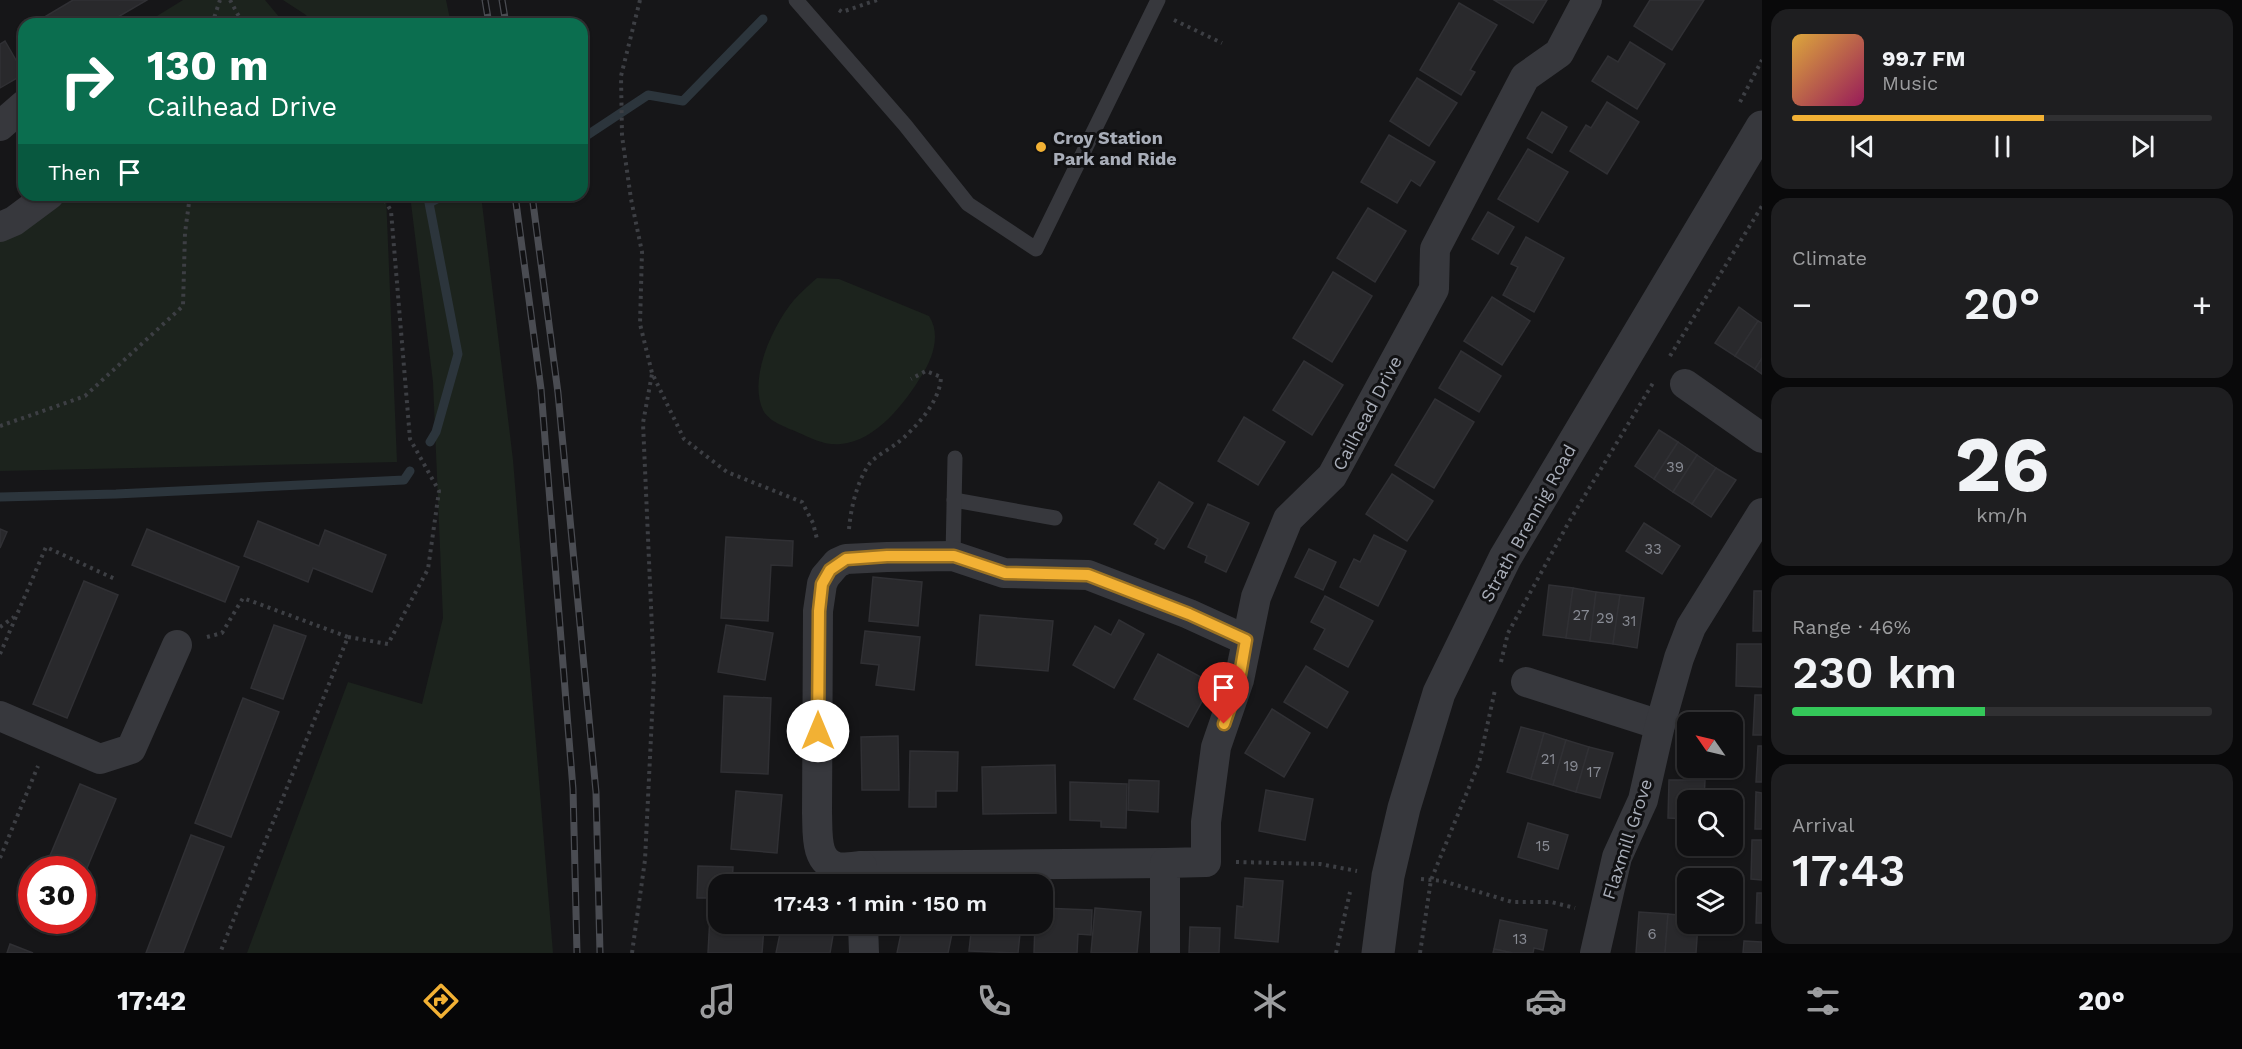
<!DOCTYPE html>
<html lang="en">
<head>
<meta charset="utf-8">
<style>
	body { margin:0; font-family:"Work Sans",sans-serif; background:#1e1e20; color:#f1f3f6; height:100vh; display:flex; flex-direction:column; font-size:22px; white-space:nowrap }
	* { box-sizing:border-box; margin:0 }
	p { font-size:20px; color:#9c9d9f }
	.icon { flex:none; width:33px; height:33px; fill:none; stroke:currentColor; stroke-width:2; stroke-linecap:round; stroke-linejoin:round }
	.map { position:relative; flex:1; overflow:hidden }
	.sheet { display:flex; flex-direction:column; gap:9px; padding:9px; background:#09090a; width:480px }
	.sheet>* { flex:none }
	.guide { position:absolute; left:18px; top:18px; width:570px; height:183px; border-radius:18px; box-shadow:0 2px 4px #0004,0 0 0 2px #303032; background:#0b6e4f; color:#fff; overflow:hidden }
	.needle { width:39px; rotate:304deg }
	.fabs { position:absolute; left:1677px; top:712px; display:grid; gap:12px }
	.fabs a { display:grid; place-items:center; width:66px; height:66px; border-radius:12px; background:#101012; box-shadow:0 2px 4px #0004,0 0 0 2px #303032; font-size:30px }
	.speed { position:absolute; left:18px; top:856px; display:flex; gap:12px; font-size:30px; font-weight:700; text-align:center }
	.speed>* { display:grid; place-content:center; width:78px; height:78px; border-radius:50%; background:#101012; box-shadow:0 2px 4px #0004,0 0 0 2px #303032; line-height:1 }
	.speed .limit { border:9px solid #d22; background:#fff; color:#111 }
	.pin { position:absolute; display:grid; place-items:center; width:51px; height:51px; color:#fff; margin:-62px -26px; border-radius:50% 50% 50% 0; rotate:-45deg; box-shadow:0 0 6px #0007 }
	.pin .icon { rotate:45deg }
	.me { position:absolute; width:66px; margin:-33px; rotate:0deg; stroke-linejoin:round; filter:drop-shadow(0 0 4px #0008) }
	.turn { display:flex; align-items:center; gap:21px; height:126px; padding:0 30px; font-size:27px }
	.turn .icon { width:78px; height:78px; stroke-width:2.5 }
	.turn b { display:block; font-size:42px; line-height:51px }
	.then { display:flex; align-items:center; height:57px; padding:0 30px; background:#0003; gap:12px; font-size:22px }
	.big { font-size:45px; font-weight:600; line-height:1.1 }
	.sheet .widget { flex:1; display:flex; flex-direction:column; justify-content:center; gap:9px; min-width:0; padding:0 21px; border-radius:18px; background:#1e1e20 }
	.sheet .dial { align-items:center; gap:0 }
	.dial b { font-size:78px; line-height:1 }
	.song { display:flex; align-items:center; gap:18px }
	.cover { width:72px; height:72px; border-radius:9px; background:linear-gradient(135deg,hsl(40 70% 55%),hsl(330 70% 35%)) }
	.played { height:6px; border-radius:3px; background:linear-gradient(90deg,#f2b134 60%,#303032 60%) }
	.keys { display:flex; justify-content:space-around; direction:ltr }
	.heat { display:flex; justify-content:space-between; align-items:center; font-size:33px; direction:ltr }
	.charge { height:9px; border-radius:4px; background:linear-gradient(90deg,#34c759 46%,#303032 0) }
	.trip { position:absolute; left:708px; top:874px; width:345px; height:60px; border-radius:18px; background:#101012; box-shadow:0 2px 4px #0004,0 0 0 2px #303032; font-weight:600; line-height:60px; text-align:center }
	.dock { display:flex; height:96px; justify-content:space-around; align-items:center; background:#060607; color:#9c9d9f }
	.dock .icon { width:42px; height:42px }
	.dock .current { color:#f2b134 }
	.dock b { font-size:27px; color:#f1f3f6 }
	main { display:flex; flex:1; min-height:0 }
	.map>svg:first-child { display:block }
</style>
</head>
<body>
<main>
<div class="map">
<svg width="1762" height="953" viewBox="0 0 1762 953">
	<rect width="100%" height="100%" fill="#161618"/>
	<g fill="#1c231d">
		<path d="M 183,0 L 265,0 L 285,24 L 144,24 Z"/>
		<path d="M 283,0 L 446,0 L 451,24 L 312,24 L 306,15 Z"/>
		<path d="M 65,195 L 386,195 L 397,462 L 0,471 L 0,239 Z"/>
		<path d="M 410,195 L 481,195 L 513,460 L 553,953 L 247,953 L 348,682 L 422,704 L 443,618 L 433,382 Z"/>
		<path d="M 817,278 L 839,279 L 929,316 C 941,334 933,358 922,375 C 905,403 876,441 841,444 C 825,446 811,438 797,432 C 786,427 769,422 763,410 C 748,378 773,325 794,300 C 801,292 809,285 817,278 Z"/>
	</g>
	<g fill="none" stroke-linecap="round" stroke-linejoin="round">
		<g stroke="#2c353c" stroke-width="9">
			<path d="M 586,136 L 648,95 L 683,101 L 763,19"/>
			<path d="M 430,442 L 436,432 L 458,354 L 429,203 L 445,195"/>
			<path d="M 0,497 L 116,494 L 404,480 L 410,471"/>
		</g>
	</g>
	<g fill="#29292c" stroke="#303034" stroke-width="1.5">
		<path d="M 73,0 L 147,0 L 106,24 L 37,24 L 36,22 Z"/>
		<path d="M 1494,0 L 1547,0 L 1533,23 Z"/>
		<path d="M 1650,0 L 1704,0 L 1672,50 L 1634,26 Z"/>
		<path d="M 1459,3 L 1497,25 L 1470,70 L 1475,72 L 1461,95 L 1420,70 Z"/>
		<path d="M 5,41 L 24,74 L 0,88 L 0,44 Z"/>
		<path d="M 1630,42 L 1665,64 L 1637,109 L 1592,81 L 1608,56 L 1618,62 Z"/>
		<path d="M 1417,78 L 1457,103 L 1429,146 L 1390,121 Z"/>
		<path d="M 1607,102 L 1639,122 L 1607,174 L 1570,151 L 1586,125 L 1591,128 Z"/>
		<path d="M 1542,112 L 1567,127 L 1552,153 L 1527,138 Z"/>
		<path d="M 1389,135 L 1435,162 L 1420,186 L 1411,180 L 1397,203 L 1361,182 Z"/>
		<path d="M 1528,149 L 1568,172 L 1538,222 L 1498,199 Z"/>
		<path d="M 1368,208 L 1406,231 L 1375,282 L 1337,258 Z"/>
		<path d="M 1488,212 L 1514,227 L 1498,254 L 1472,239 Z"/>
		<path d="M 1526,237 L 1564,258 L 1534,312 L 1503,295 L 1518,267 L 1511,264 Z"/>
		<path d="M 1333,272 L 1372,296 L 1332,362 L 1293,338 Z"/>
		<path d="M 1492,297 L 1530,321 L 1502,365 L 1464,341 Z"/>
		<path d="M 1739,307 L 1758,321 L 1735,356 L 1715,343 Z"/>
		<path d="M 1758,321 L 1762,323 L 1762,358 L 1755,369 L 1735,356 Z"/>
		<path d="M 1461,351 L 1501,376 L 1479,412 L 1439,388 Z"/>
		<path d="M 1762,358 L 1762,374 L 1755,369 Z"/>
		<path d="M 1304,361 L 1343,385 L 1312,435 L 1273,410 Z"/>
		<path d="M 1435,399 L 1474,422 L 1434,488 L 1395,465 Z"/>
		<path d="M 1244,417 L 1285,442 L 1258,485 L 1218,461 Z"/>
		<path d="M 1659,430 L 1678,442 L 1654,479 L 1635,466 Z"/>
		<path d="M 1678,442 L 1697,455 L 1673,492 L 1654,479 Z"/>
		<path d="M 1697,455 L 1716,468 L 1692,504 L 1673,492 Z"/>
		<path d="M 1716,468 L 1736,480 L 1711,517 L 1692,504 Z"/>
		<path d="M 1392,474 L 1433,501 L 1407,541 L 1366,514 Z"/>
		<path d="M 1159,482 L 1193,503 L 1164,549 L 1155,544 L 1158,539 L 1134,524 Z"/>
		<path d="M 1208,504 L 1249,523 L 1226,572 L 1205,562 L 1207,556 L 1188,547 Z"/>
		<path d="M 258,521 L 319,546 L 325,530 L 386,555 L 372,592 L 313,568 L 308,582 L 244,556 Z"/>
		<path d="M 1644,523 L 1680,546 L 1662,574 L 1626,551 Z"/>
		<path d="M 0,529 L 7,532 L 0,548 Z"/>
		<path d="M 147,529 L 239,567 L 225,602 L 132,565 Z"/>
		<path d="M 1374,535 L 1406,551 L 1378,606 L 1340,587 L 1354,559 L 1360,562 Z"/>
		<path d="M 726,537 L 793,541 L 792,566 L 771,565 L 768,621 L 721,618 Z"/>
		<path d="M 1309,549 L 1336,562 L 1323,590 L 1295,577 Z"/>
		<path d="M 873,577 L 922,582 L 918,626 L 869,621 Z"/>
		<path d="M 84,581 L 118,595 L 67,718 L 33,704 Z"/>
		<path d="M 1549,585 L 1573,588 L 1566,638 L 1543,635 Z"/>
		<path d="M 1573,588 L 1596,592 L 1590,641 L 1566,638 Z"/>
		<path d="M 1754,591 L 1762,591 L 1762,631 L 1753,631 Z"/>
		<path d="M 1596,592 L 1620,595 L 1613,644 L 1590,641 Z"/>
		<path d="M 1620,595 L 1644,598 L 1637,648 L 1613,644 Z"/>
		<path d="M 1325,596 L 1373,621 L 1348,667 L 1314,649 L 1325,629 L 1311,622 Z"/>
		<path d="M 980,615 L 1053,621 L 1048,671 L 976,665 Z"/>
		<path d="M 1119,620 L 1144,634 L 1114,688 L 1073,665 L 1095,626 L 1111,635 Z"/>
		<path d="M 274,625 L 306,636 L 283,699 L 251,688 Z"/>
		<path d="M 726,625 L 773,633 L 765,680 L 718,672 Z"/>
		<path d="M 865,631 L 920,637 L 914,690 L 876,685 L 879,665 L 861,663 Z"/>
		<path d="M 1737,644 L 1762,644 L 1762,687 L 1736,686 Z"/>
		<path d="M 1158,654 L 1212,683 L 1188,727 L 1134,699 Z"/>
		<path d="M 1306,666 L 1348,692 L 1327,728 L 1284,702 Z"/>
		<path d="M 1755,695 L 1762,695 L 1762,735 L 1753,735 Z"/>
		<path d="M 724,696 L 771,698 L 768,774 L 721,772 Z"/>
		<path d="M 243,698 L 279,712 L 231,837 L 195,823 Z"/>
		<path d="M 1272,709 L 1310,733 L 1284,777 L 1245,753 Z"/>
		<path d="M 1521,727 L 1544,733 L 1531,779 L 1507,772 Z"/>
		<path d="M 1544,733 L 1566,740 L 1553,785 L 1531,779 Z"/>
		<path d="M 898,736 L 899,790 L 862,790 L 861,737 Z"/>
		<path d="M 1566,740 L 1589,747 L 1576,792 L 1553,785 Z"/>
		<path d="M 1758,746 L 1762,746 L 1762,782 L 1756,782 Z"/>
		<path d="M 1589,747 L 1613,753 L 1600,798 L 1576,792 Z"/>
		<path d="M 910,751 L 958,752 L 957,791 L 936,791 L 936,807 L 909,807 Z"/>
		<path d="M 1055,765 L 1056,813 L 983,814 L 982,767 Z"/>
		<path d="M 1129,780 L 1159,781 L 1158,812 L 1128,810 Z"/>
		<path d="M 1669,780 L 1705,780 L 1704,801 L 1688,801 L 1688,819 L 1668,818 Z"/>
		<path d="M 1070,782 L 1127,784 L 1126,828 L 1101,827 L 1101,821 L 1070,820 Z"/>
		<path d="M 80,784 L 116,799 L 82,880 L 82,870 L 44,870 Z"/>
		<path d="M 1266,790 L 1313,799 L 1305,840 L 1259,831 Z"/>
		<path d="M 736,791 L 782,795 L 777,853 L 731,849 Z"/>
		<path d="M 1756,792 L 1762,793 L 1762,829 L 1755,829 Z"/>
		<path d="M 1528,823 L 1568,835 L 1558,869 L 1518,857 Z"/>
		<path d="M 191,835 L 224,847 L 183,953 L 146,953 Z"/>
		<path d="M 1752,840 L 1762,840 L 1762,880 L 1751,879 Z"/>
		<path d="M 698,866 L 733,867 L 732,885 L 718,885 L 718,924 L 764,927 L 762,953 L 708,953 L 711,898 L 697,898 Z"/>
		<path d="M 1245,878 L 1283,881 L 1278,942 L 1235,938 L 1237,906 L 1243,907 Z"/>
		<path d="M 1757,893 L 1762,893 L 1762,923 L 1756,923 Z"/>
		<path d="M 1042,908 L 1092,910 L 1091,935 L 1078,934 L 1077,953 L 1034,953 L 1035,924 L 1042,924 Z"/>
		<path d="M 1095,908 L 1141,912 L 1137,953 L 1091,953 Z"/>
		<path d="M 1639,912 L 1668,914 L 1665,953 L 1636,953 Z"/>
		<path d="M 1668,914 L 1688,916 L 1688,924 L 1698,924 L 1696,953 L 1665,953 Z"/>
		<path d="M 1500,920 L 1547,930 L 1543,950 L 1534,948 L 1533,953 L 1513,953 L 1494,949 Z"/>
		<path d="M 782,924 L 835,924 L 830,953 L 776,953 Z"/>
		<path d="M 903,924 L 954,924 L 948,953 L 897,953 Z"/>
		<path d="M 972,924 L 1021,924 L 1018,953 L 969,951 Z"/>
		<path d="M 1190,927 L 1220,928 L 1219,953 L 1189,953 Z"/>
		<path d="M 1744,941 L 1762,942 L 1762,953 L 1743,953 Z"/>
		<path d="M 10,944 L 33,953 L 7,953 Z"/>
		<path d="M 1494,949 L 1513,953 L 1493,953 Z"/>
	</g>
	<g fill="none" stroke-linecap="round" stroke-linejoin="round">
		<g stroke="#3d3f44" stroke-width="4" stroke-dasharray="3 4.5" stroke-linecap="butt">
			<path d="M 230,0 L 243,24"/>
			<path d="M 640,0 L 621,76 L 622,136 L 631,199 L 642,252 L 640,324 L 652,373 L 684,439 L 727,472 L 802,502 L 813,523 L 817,539"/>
			<path d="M 839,10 L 842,12 L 877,0"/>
			<path d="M 1174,20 L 1222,43"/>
			<path d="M 212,24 L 220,0"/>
			<path d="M 1740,102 L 1762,60"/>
			<path d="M 1670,356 L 1762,206"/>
			<path d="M 0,426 L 85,396 L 183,306 L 185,233 L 190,195"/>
			<path d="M 849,529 C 851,507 857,481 870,463 C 876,456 888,450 896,444 C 915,429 940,402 941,377 L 926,371 L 911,379"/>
			<path d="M 0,627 L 14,617"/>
			<path d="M 207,637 L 222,633 L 243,598 L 348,637 L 220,953"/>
			<path d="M 348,637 L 388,644 L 428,569 L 439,491 L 410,439 L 391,211 L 382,195"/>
			<path d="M 0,654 L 46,547 L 115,579"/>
			<path d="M 1501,662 L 1508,633 L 1570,520 L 1653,383"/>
			<path d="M 0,858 L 38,766"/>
			<path d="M 1236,862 L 1320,864 L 1357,871"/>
			<path d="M 1421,879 L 1443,881 L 1512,902 L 1551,902 L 1575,908"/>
			<path d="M 632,953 L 645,860 L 654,675 L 643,423 L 652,374"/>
			<path d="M 1336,953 L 1350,892"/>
			<path d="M 1420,953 L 1431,880 L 1479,763 L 1495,690"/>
		</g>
		<g stroke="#37383d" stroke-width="15">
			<path d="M 796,0 L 905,125 L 968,204 L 1036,249 L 1158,0"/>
			<path d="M 954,500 L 1055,518"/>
			<path d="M 953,556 L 955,458"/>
		</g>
		<g stroke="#37383d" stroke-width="30">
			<path d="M 0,126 L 24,105"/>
			<path d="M 0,227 L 14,221 L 49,195"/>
			<path d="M 1685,384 L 1762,438"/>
			<path d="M 1526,682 L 1660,725"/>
			<path d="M 0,716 L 100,759 L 131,749 L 177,645"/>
			<path d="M 862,866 L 1165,863"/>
			<path d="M 862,885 L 862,866 C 854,867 845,868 838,867 C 814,863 818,831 817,813 L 818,611 L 822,584 L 825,577 L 837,563 L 846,559 L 887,557 L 953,556 L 1004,573 L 1088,575 L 1189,614 L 1246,640"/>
			<path d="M 863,924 L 864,953"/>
			<path d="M 1165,953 L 1165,863 L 1206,862 L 1206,822 L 1216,747 L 1239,680 L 1256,597 L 1288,519 L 1332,476 L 1434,289 L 1435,249 L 1525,77 L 1559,53 L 1587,0"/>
			<path d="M 1595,953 L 1617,857 L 1643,800 L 1660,725 L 1679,658 L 1691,627 L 1762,513"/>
		</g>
		<path stroke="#37383d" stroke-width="33" d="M 1378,953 L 1388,876 L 1404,808 L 1439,693 L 1505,558 L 1762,127"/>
		<defs>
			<g id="rail">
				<path d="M 485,0 L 489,24"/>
				<path d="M 502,0 L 506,24"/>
				<path d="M 515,195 L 541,389 L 573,789 L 577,953"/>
				<path d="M 532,195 L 558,393 L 596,792 L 600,953"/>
			</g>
		</defs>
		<use href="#rail" stroke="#4a4c52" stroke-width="7"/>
		<use href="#rail" stroke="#111113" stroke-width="4.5" stroke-dasharray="14" stroke-linecap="butt"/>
	</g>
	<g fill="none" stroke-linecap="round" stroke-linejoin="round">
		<defs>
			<path id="route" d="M 818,731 L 819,611 L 822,584 L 830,570 L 846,559 L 887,556 L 954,556 L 1005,573 L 1088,575 L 1189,614 L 1246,640 L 1239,680 L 1224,724"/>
		</defs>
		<use href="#route" stroke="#9d7322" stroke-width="15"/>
		<use href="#route" stroke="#f2b134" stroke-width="10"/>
	</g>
	<circle fill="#f2b134" stroke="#111113" stroke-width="2" cx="1041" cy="147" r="6"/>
	<g text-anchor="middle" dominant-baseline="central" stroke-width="6" stroke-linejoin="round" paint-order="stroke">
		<g font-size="15" fill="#888b94">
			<text x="1675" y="467">39</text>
			<text x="1653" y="549">33</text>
			<text x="1581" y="615">27</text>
			<text x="1605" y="618">29</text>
			<text x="1629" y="621">31</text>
			<text x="1548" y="759">21</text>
			<text x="1571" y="766">19</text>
			<text x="1594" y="772">17</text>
			<text x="1543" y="846">15</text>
			<text x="1652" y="934">6</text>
			<text x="1520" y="939">13</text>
		</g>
		<g font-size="18" font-weight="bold" fill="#a8adb8" stroke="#111113" text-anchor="start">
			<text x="1053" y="137">Croy Station<tspan x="1053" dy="21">Park and Ride</tspan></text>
		</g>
		<g font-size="18" fill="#a8adb8" stroke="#111113">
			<text transform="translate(1367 413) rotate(-62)">Cailhead Drive</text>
			<text transform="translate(1528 523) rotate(-61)">Strath Brennig Road</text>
			<text transform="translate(1627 839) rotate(-72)">Flaxmill Grove</text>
		</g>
	</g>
</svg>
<div class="fabs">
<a><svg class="needle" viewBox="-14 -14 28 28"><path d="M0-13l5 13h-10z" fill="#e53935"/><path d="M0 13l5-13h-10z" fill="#9c9d9f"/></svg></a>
<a><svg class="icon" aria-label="search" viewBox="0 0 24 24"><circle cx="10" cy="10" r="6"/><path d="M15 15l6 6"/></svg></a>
<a><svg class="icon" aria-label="layers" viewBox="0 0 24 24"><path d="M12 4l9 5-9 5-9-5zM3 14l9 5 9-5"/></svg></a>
</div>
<div class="speed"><div class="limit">30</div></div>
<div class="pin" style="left:1224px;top:724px;background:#d93025"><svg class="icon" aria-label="arrive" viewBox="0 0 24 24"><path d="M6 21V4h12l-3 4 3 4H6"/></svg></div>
<svg class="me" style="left:818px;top:731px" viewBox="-20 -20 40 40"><circle r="19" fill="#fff"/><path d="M0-13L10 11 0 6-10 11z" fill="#f2b134"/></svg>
<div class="trip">17:43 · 1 min · 150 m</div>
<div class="guide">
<div class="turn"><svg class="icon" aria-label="right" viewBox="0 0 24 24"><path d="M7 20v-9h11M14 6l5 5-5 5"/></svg><div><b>130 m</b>Cailhead Drive</div></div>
<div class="then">Then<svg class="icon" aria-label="arrive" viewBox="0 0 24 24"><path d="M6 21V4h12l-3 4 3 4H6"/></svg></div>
</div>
</div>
<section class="sheet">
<div class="widget">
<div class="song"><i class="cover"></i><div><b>99.7 FM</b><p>Music</p></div></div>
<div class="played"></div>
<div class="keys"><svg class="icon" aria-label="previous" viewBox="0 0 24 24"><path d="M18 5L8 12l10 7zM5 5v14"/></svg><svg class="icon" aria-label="pause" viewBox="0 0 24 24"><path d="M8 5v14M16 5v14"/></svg><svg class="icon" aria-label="next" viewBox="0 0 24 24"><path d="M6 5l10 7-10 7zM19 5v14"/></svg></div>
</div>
<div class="widget"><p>Climate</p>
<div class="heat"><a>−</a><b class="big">20°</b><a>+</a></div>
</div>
<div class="widget dial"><b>26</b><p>km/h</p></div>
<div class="widget"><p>Range · 46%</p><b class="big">230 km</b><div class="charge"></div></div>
<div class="widget"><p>Arrival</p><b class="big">17:43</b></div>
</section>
</main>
<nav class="dock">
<b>17:42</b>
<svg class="icon current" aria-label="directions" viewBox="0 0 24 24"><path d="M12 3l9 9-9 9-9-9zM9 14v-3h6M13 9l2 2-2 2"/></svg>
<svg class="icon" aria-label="music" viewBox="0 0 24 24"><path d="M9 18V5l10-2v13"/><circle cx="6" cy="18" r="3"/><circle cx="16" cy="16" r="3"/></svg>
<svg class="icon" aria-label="phone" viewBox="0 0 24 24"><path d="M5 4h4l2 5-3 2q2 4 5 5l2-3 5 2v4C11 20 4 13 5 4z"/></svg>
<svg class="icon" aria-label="climate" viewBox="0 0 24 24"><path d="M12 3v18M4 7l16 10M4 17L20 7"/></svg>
<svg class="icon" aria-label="car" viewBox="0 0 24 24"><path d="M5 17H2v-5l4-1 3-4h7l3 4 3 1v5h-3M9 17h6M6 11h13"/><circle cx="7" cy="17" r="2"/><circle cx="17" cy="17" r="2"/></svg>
<svg class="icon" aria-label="filters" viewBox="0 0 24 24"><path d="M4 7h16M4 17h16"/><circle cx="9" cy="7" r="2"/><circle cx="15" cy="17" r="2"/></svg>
<b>20°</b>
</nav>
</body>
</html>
